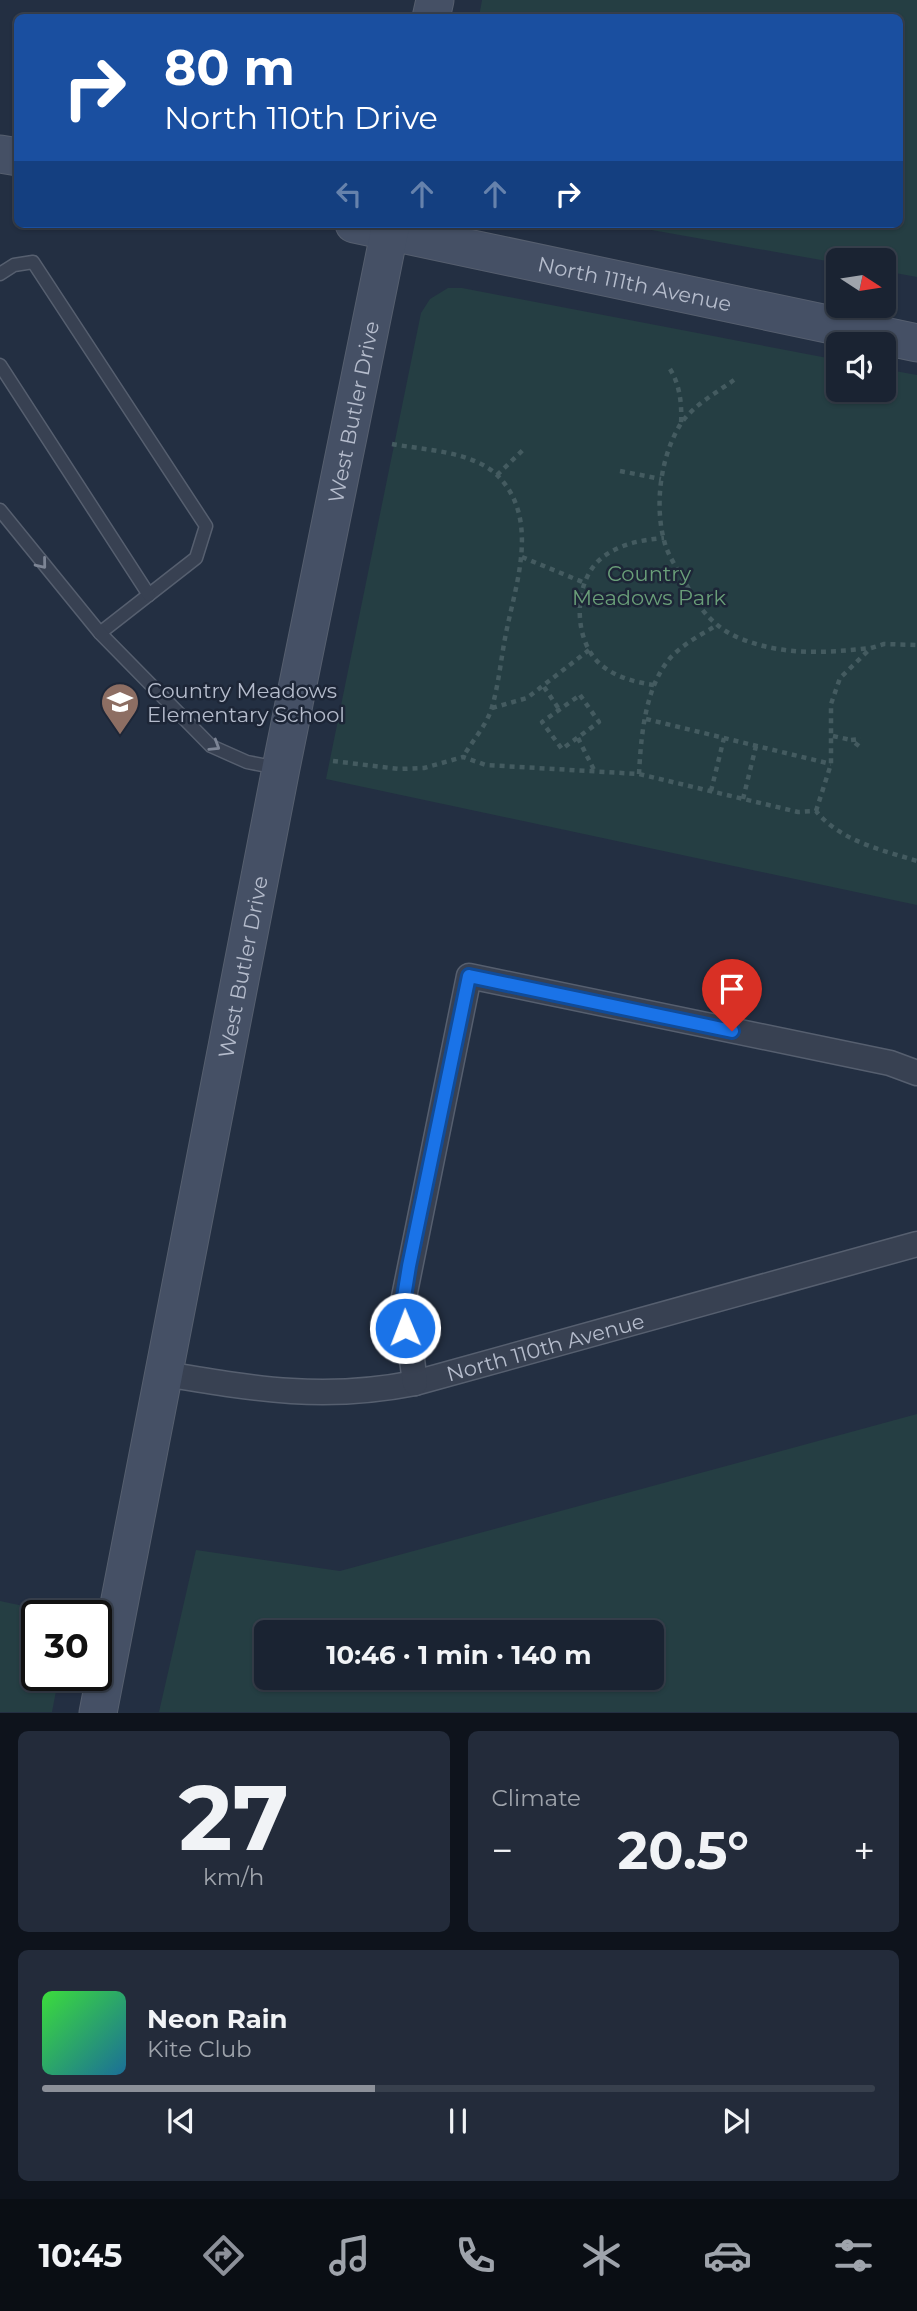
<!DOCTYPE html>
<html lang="en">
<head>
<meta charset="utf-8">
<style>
	body { margin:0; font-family:Montserrat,sans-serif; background:#232b3a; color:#f1f3f6; height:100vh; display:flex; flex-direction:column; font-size:26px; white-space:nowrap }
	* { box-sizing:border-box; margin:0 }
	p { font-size:23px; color:#9fa4ac }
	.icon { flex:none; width:38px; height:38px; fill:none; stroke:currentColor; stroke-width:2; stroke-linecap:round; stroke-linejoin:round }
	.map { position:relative; height:1713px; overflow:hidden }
	.side { display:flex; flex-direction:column; gap:18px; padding:18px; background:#0e131c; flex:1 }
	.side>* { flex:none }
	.top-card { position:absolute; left:14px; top:14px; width:889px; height:214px; border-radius:10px; box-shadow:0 2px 5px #0004,0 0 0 2px #38404d; background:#1a4fa0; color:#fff; overflow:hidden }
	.needle { width:46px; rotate:102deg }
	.fabs { position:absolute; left:826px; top:248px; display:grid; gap:14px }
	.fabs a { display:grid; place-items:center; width:70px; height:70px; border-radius:10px; background:#1a2332; box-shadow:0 2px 5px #0004,0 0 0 2px #38404d; font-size:35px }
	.speed { position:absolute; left:21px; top:1600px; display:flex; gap:14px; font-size:35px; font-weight:700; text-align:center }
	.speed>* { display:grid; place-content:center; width:91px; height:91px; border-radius:50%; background:#1a2332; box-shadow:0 2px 5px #0004,0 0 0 2px #38404d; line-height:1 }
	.speed .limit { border:4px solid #111; border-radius:10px; background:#fff; color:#111 }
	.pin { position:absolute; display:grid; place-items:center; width:60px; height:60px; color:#fff; margin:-72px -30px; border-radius:50% 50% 50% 0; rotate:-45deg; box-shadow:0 0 7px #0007 }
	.pin .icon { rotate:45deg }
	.me { position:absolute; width:77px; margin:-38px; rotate:359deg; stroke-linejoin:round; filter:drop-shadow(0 0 5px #0008) }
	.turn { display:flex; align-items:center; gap:24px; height:147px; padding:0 35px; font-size:32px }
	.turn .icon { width:91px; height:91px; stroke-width:2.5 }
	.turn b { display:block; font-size:49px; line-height:60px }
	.lanes { display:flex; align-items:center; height:66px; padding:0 35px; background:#0003; justify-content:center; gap:35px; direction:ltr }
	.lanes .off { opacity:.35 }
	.big { font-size:52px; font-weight:700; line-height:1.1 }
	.side .tile { flex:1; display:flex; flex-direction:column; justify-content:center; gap:10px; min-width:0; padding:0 24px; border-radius:10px; background:#232b3a }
	.side .dial { align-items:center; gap:0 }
	.dial b { font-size:91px; line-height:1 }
	.song { display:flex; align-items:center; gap:21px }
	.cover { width:84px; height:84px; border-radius:10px; background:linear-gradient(135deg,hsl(120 70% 55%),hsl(200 70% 35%)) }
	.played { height:7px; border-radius:4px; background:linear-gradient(90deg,#8c9099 40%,#38404d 40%) }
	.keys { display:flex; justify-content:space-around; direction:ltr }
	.heat { display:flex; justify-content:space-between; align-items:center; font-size:38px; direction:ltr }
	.side .tiles { flex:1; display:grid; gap:18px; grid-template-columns:1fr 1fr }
	.tile:last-child { grid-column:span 2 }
	.trip { position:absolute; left:254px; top:1620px; width:410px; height:70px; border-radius:10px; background:#1a2332; box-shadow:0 2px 5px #0004,0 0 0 2px #38404d; font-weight:700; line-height:70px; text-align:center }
	.tabs { display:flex; height:112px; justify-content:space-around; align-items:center; background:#0a0e14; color:#9fa4ac }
	.tabs .icon { width:49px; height:49px }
	.tabs .on { color:#8c9099 }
	.tabs b { font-size:32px; color:#f1f3f6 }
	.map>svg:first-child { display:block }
</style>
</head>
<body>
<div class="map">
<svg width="917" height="1713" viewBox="0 0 917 1713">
	<rect width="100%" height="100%" fill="#232f42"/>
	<g fill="#253e43" fill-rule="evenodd">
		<path d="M 482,0 L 917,0 L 917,277 L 884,271 L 884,261 L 838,263 L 618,224 L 900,224 L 900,18 L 479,17 Z"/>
		<path d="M 448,288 L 462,288 L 838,360 L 838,390 L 884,390 L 884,369 L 917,375 L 917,905 L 326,779 L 421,313 L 430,299 Z"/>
		<path d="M 917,1414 L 917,1712 L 159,1712 L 196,1550 L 340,1571 ZM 266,1633 L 651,1633 L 651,1678 L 266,1678 Z"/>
		<path d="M 0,1601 L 66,1615 L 37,1615 L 37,1675 L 59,1675 L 52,1712 L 0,1712 Z"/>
	</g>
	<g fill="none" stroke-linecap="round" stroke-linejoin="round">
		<defs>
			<g id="lane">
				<path d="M 0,274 L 14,265 L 33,262 L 206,526 L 196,558 L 100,633"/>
				<path d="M 0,365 L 149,595"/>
				<path d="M 0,510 L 100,633 L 211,746 L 247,762 L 278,768"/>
			</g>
			<g id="street">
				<path id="s1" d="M 165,1374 C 255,1389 324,1401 415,1383 L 917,1244"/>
				<path d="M 415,1383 L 404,1297 L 469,976 L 890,1063 L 917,1073"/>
			</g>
			<g id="secondary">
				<path d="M 431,18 L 435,0"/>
				<path d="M 0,154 L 18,157"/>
				<path id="s2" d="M 354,224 L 917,343"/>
				<path id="s3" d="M 98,1713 L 281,768 L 391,224"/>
			</g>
		</defs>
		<use href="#lane" stroke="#565f6f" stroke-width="15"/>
		<use href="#street" stroke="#565f6f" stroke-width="27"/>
		<use href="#secondary" stroke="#565f6f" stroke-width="39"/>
		<g stroke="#445b60" stroke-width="4.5" stroke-dasharray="5 5" stroke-linecap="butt">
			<path d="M 670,369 C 680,385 682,404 681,424"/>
			<path d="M 734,380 C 716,393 692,406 680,425 C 660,458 654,507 665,544 C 669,557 678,570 685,582 C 698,607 713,627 739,638 C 783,656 825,653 871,648"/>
			<path d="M 392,444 C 424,450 473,451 498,476 C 540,519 516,583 506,633 C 501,658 499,683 492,707 C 487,725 472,741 463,757"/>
			<path d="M 620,471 L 661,479"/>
			<path d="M 497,475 L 523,450"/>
			<path d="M 522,557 L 585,583"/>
			<path d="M 654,685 C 634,682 615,677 600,664 C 572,639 573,579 603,557 C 622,543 642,540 664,538"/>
			<path d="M 544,687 L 559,709"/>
			<path d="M 580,695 L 599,722 L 562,749 L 542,722 Z"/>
			<path d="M 492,708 L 527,698 L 589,650"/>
			<path d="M 646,719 L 831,764"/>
			<path d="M 833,736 L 851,740"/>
			<path d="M 578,738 L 595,772"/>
			<path d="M 859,746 L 851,740 L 861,739"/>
			<path d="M 333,761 L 399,769 L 424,768 L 463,757 L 486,765 L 639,774 L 798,812 L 816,811 C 840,841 882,850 917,861"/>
			<path d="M 639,774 C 641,736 645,685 672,656 C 685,643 702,634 717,625"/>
			<path d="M 711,791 L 724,738"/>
			<path d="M 743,799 L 756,746"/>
			<path d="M 816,811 L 831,764 L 831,704 L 840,678 L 871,648 L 884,644 L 917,645"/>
		</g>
		<use href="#lane" stroke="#384152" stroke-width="12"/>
		<use href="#street" stroke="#384152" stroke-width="24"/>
		<use href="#secondary" stroke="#455065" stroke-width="37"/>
	</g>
	<defs><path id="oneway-chevron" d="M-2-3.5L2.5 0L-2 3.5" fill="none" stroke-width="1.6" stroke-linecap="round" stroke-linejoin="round" transform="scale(1.75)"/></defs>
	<g stroke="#7d8595">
		<use href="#oneway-chevron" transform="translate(42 564) rotate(51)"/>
		<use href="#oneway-chevron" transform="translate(215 746) rotate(32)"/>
	</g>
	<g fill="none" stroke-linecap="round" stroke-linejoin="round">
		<defs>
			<path id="route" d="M 405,1328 L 404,1297 L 409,1266 L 469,976 L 732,1031"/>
		</defs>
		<use href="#route" stroke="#114b97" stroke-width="18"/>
		<use href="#route" stroke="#1a73e8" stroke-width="12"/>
	</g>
	<defs>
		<symbol id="school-pin" viewBox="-11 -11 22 30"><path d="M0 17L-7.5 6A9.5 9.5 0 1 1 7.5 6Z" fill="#8d6e63" stroke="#1d2637"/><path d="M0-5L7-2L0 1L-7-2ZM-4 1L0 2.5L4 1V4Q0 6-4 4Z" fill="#fff"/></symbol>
	</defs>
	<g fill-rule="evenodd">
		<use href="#school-pin" x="98" y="680" width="44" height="60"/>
	</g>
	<g text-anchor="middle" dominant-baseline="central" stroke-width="5" stroke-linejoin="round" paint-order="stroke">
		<g font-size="21" fill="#b5bccc" stroke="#1d2637">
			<text stroke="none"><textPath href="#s2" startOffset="287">North 111th Avenue</textPath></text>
			<text stroke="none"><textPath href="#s3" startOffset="1326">West Butler Drive</textPath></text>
			<text stroke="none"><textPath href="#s3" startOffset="760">West Butler Drive</textPath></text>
			<text stroke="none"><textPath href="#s1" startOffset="387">North 110th Avenue</textPath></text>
		</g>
		<g font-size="21" fill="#6a9f79" stroke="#1d2637">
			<text x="649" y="573">Country<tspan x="649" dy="24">Meadows Park</tspan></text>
		</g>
		<g font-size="21" fill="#b5bccc" stroke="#1d2637" text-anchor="start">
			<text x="147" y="690">Country Meadows<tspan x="147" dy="24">Elementary School</tspan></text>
		</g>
	</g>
</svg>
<div class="fabs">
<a><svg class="needle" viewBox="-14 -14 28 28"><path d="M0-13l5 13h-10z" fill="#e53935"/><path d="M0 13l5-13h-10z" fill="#9fa4ac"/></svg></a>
<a><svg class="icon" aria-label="sound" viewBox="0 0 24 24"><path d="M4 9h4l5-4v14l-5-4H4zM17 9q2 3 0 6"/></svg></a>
</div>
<div class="speed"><div class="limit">30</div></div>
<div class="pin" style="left:732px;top:1031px;background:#d93025"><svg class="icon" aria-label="arrive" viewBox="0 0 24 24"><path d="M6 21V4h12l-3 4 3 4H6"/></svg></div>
<svg class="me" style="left:405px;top:1328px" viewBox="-20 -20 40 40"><circle r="17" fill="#1a73e8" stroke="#fff" stroke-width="3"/><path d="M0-11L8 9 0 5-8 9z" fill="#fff"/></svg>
<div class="trip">10:46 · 1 min · 140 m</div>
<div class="top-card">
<div class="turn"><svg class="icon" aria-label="right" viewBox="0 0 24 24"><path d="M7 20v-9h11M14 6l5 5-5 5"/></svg><div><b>80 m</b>North 110th Drive</div></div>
<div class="lanes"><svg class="icon off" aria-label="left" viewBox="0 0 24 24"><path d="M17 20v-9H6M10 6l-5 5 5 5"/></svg><svg class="icon off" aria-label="ahead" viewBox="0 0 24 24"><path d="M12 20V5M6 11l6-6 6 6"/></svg><svg class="icon off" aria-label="ahead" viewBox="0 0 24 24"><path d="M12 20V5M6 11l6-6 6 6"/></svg><svg class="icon" aria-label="right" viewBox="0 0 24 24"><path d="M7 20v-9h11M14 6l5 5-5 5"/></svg></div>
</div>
</div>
<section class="side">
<div class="tiles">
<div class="tile dial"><b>27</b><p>km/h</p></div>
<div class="tile"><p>Climate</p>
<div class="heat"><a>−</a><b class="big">20.5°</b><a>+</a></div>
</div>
<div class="tile">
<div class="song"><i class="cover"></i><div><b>Neon Rain</b><p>Kite Club</p></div></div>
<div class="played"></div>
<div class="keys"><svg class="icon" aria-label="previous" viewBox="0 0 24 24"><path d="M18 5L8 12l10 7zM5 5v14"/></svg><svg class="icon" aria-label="pause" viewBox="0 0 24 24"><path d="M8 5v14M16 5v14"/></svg><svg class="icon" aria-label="next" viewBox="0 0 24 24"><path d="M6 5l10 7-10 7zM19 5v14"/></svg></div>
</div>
</div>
</section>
<nav class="tabs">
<b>10:45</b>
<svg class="icon on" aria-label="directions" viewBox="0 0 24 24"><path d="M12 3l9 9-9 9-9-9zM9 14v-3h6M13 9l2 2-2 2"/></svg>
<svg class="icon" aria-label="music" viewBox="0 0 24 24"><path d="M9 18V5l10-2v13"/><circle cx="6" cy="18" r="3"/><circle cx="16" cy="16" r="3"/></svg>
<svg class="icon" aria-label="phone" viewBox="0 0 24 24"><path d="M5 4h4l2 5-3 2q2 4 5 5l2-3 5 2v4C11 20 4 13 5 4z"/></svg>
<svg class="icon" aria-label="climate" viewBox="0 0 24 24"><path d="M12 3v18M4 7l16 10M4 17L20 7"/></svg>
<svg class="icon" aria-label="car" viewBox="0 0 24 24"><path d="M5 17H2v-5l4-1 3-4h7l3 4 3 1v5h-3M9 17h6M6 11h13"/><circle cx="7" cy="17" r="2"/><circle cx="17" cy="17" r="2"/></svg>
<svg class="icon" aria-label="filters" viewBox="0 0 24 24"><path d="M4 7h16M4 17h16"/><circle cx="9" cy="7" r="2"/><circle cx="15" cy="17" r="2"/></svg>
</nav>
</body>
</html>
